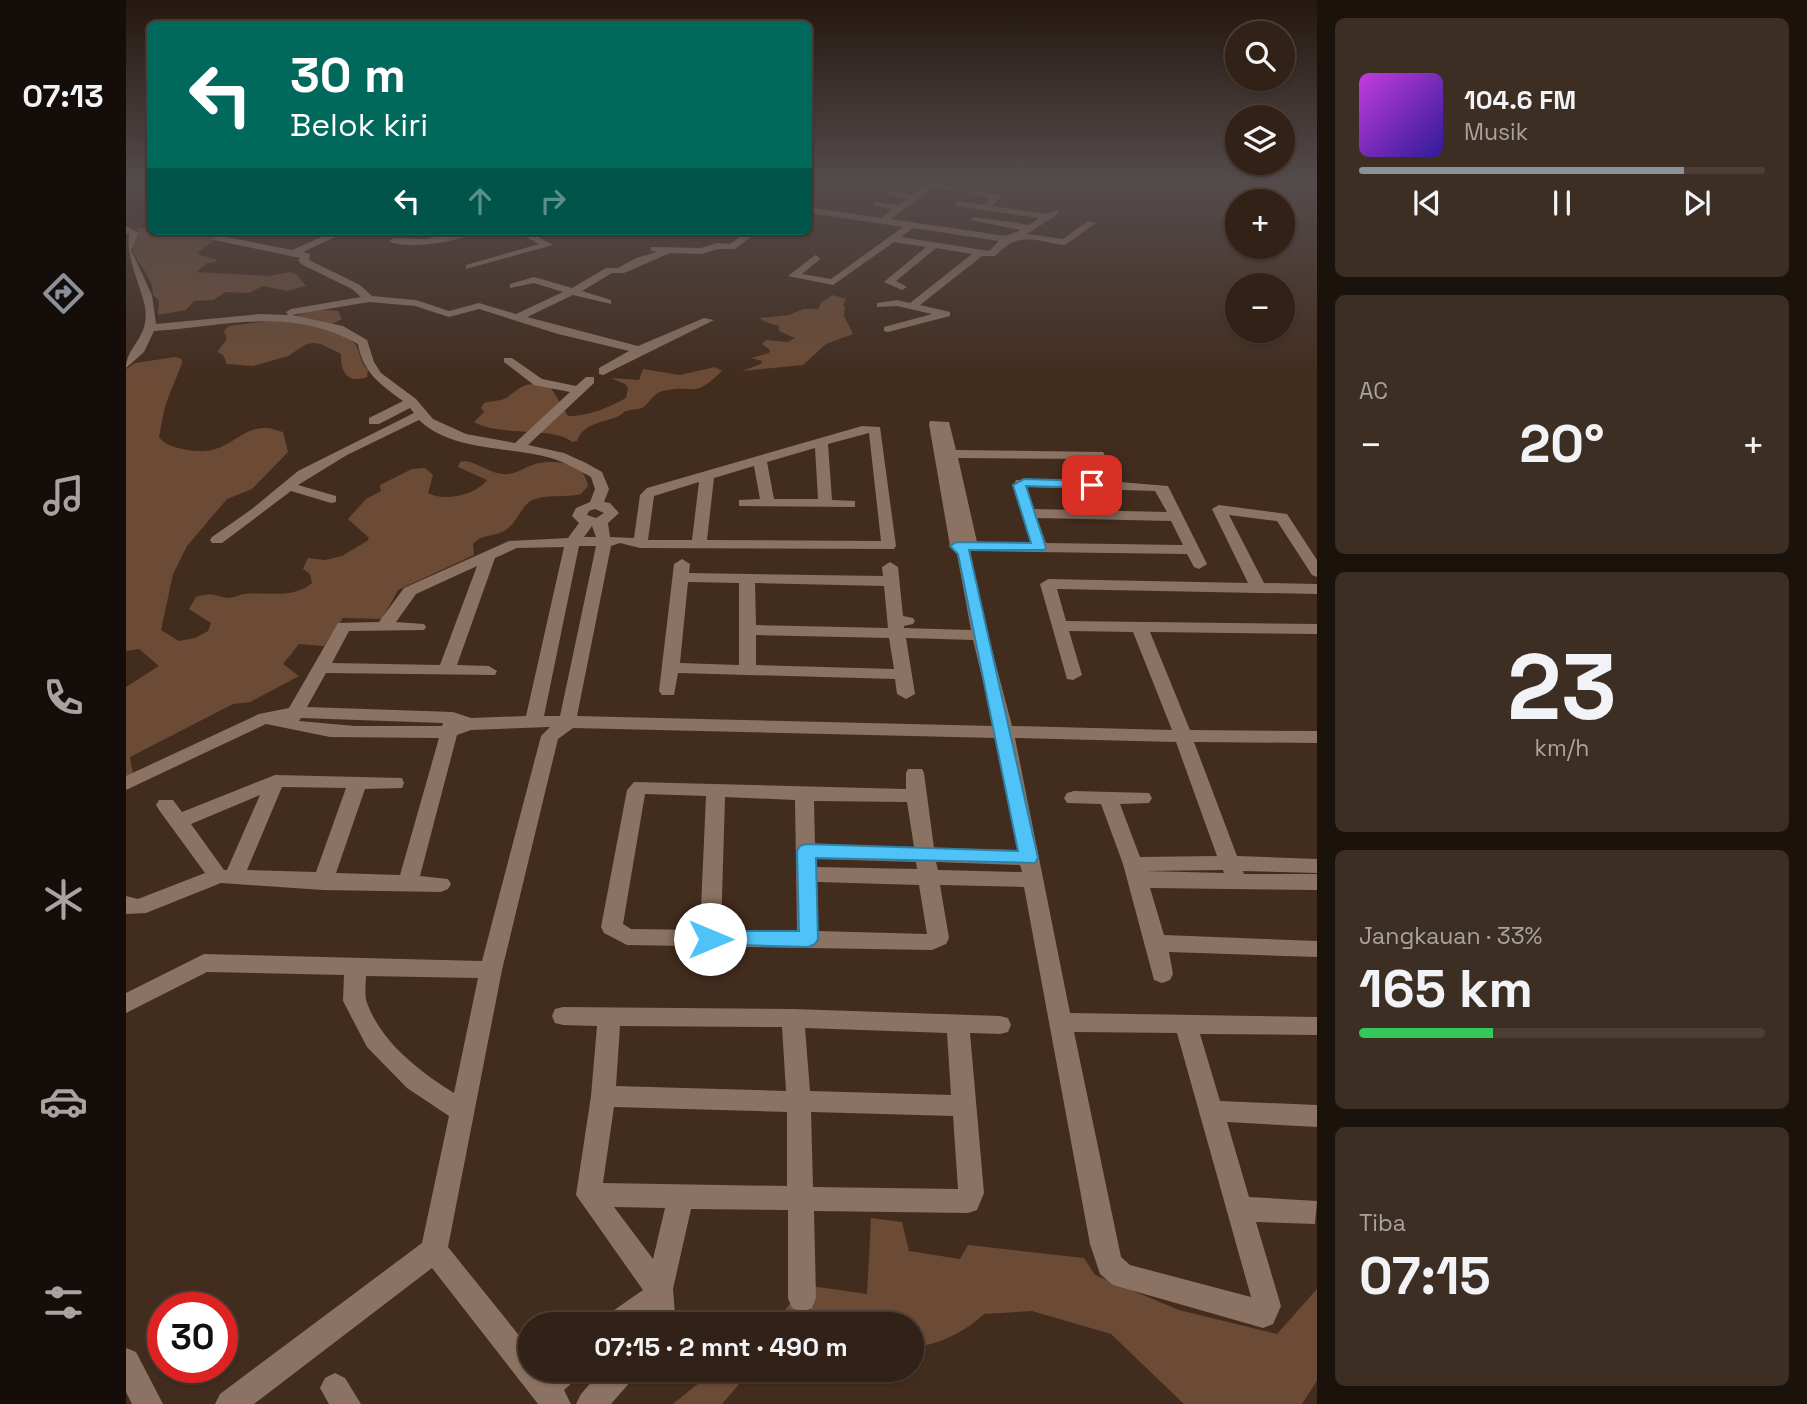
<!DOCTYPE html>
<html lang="id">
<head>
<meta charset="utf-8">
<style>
	body { margin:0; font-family:"Space Grotesk",sans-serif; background:#3d2e23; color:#f1f3f6; height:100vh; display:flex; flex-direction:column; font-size:26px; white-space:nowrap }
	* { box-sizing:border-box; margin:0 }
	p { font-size:23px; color:#a8a3a1 }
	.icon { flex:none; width:38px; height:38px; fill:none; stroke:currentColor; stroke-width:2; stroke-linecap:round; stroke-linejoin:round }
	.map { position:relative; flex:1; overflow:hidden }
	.side { display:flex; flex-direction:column; gap:18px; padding:18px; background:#1c120c; width:490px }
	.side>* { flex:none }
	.guide { position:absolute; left:21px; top:21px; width:665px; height:214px; border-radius:10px; box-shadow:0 2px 5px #0004,0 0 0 2px #4d3e35; background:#00695c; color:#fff; overflow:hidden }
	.buttons { position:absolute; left:1099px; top:21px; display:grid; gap:14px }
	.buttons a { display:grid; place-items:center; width:70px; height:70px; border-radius:50%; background:#322116; box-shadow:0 2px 5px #0004,0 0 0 2px #4d3e35; font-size:35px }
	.speed { position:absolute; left:21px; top:1292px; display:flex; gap:14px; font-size:35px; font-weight:700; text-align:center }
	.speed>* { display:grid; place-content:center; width:91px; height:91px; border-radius:50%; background:#322116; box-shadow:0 2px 5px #0004,0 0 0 2px #4d3e35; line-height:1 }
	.speed .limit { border:10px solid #d22; background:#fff; color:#111 }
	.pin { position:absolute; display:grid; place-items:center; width:60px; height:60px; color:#fff; margin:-30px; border-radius:14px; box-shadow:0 4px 10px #0006 }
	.me { position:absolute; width:77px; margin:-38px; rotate:90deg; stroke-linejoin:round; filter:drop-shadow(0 0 5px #0008) }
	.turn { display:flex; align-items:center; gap:24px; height:147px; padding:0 28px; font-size:32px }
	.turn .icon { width:91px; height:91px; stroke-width:2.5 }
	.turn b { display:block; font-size:49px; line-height:60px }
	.lanes { display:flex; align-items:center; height:66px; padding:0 28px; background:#0003; justify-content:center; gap:35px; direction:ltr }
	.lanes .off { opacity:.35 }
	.big { font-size:52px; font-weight:700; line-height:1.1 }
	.side .tile { flex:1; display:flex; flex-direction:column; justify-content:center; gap:10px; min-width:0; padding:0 24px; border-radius:10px; background:#3d2e23 }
	.side .dial { align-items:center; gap:0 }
	.dial b { font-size:91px; line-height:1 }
	.song { display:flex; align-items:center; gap:21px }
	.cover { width:84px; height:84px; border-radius:10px; background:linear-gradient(135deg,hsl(290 70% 55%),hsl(250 70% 35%)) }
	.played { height:7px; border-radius:4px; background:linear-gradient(90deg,#8c9099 80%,#4d3e35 80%) }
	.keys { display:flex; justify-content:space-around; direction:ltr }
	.heat { display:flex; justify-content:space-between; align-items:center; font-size:38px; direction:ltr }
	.charge { height:10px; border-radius:5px; background:linear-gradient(90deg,#34c759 33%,#4d3e35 0) }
	.trip { position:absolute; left:392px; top:1312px; width:406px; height:70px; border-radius:35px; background:#322116; box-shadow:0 2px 5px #0004,0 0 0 2px #4d3e35; font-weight:700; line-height:70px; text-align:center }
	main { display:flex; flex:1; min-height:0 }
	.tab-bar { display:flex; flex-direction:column; width:126px; justify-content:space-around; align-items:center; background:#140d09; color:#a8a3a1 }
	.tab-bar .icon { width:49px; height:49px }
	.tab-bar .active { color:#8c9099 }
	.tab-bar b { font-size:32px; color:#f1f3f6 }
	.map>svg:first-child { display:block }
</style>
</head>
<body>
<main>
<nav class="tab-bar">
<b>07:13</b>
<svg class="icon active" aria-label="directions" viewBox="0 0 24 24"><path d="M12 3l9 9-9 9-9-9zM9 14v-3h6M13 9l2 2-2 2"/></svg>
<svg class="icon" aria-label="music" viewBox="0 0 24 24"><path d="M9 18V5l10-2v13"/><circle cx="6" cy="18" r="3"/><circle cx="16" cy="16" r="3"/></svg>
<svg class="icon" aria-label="phone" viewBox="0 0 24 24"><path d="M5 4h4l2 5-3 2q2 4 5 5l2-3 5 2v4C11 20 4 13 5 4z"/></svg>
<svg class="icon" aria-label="climate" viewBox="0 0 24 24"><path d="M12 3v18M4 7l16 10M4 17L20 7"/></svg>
<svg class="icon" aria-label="car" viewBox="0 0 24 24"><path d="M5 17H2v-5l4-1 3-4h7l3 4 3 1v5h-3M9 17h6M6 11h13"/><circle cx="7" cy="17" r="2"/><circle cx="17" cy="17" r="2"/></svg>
<svg class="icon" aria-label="filters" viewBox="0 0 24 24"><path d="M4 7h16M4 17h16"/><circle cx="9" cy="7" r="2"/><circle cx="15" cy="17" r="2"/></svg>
</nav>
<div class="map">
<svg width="1191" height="1404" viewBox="0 0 1191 1404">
	<rect width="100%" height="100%" fill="#422c1e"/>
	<g fill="#6c4b36">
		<path d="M 13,228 L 24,228 L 24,231 L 86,231 L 94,233 L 95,236 L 72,252 L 73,255 L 90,259 L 91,262 L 82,263 L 70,272 L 142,276 L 164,272 L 170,274 L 180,286 L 161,291 L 137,286 L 123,293 L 100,292 L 87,300 L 68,301 L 60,310 L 32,315 L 33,300 L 27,295 C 26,270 8,265 6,245 L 13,235 L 11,230 Z"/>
		<path d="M 707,295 L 720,299 L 717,305 L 719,306 L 718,316 L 727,334 L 700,344 L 677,365 L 616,371 L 635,364 L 636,361 L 625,358 L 643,353 L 644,350 L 636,344 L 640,340 L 662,342 L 669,338 L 653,331 L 653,326 L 637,321 L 634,318 L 663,315 L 677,309 L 692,309 L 696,302 Z"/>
		<path d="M 200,310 L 212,311 L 216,319 L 197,328 C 207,333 222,335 229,344 C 235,352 233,361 242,370 L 241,377 C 222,384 214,372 215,354 L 195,344 L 186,343 L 179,345 L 162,356 L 127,366 L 101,364 L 97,355 L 91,352 L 101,339 L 98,331 L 103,326 L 164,318 L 185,311 Z"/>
		<path d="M 49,357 L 56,359 L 56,363 L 39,406 L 33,437 C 39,445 48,447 57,449 C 103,460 109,427 141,428 C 146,428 152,431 157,432 L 162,452 L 126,489 L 101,499 L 61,546 L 47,574 L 35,630 L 53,641 L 69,638 L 82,631 L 85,623 L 63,609 L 70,597 C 87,592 87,596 102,598 C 107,598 113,595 118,594 C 142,592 167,599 186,583 L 184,574 L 177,569 L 182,558 L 199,560 L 216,556 L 241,541 L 243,538 L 222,519 L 240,499 L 255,491 L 254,485 L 286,469 L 299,468 L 307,475 L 302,493 C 318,502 350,495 361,480 L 332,467 L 334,462 L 339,461 C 353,463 368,476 382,474 C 393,473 402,465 413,463 C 433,460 459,463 462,486 L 455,494 C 440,498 420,494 406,500 C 393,508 391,525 376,532 C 366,537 356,534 347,544 L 348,555 L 272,590 L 256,619 L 217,618 L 198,646 L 173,644 L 157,664 L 173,676 L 124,702 L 107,704 L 4,757 L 7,774 L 0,777 L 0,687 L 33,666 L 13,649 L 0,651 L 0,369 L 9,363 Z"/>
		<path d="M 589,367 L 596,371 C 565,401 569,383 537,391 C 527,393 524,403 516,408 C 512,410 505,409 500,411 C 499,411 493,416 491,417 C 475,423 458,423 451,441 L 446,442 C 430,426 373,437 348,422 L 358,412 L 355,408 L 358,403 C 364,401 375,401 380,398 C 400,384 399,381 425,388 L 442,416 C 464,416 481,408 500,398 L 502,388 L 499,384 L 485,378 L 513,380 L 517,369 L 554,375 Z"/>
		<path d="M 745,1218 L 776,1222 L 783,1251 L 834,1259 L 842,1245 L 958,1258 L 969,1275 L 1053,1310 L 1151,1334 L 1191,1289 L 1191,1381 L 1176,1404 L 1058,1404 L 985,1334 L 906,1311 L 858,1314 C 842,1330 808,1348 786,1346 L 786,1325 L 577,1325 L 582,1317 L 653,1318 L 678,1285 L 741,1294 Z"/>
		<path d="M 584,1370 L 625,1370 L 596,1404 L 547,1404 L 585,1373 Z"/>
	</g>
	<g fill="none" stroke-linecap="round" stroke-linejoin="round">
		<g fill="#8b7262" fill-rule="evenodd">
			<path d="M 804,183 L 831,187 L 827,190 L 807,188 L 765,219 L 880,236 L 895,230 L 844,220 L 849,217 L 903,225 L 913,218 L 830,206 L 828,204 L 833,201 L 857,205 L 864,198 L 843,194 L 842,192 L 846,189 L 873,195 L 875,197 L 866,206 L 920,214 L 932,210 L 932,214 L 901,234 L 937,239 L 962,221 L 970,223 L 939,245 C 906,241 894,230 869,256 L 856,256 L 794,305 L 824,312 L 824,316 L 762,332 L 758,331 L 758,327 L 806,314 L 771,306 L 751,307 L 751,303 L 771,300 L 784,303 L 846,254 L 810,248 L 770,281 L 781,287 L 776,290 L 758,282 L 800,247 L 768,242 L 707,285 L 662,276 L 689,255 L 694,258 L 693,260 L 676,274 L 705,279 L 777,227 L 682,213 L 682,207 L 755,218 L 766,209 L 748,206 L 748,202 L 773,205 L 781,198 L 762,195 L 762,191 L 787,194 ZM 787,228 L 873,241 L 863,251 L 775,237 Z"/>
			<path d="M 0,226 L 13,233 L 5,250 L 26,295 L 30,324 L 134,314 L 162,315 L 160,312 L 165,309 L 235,297 L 226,289 L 175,264 L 172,260 L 174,258 L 88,240 L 86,238 L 91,235 L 166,250 L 209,231 L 222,231 L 177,252 L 184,254 L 183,260 L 234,285 L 246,296 L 290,300 L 323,311 L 353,303 L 390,314 L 437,292 L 408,283 L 384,288 L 384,284 L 408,277 L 446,288 L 480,268 L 492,268 L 510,258 L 531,252 L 525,251 L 525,247 L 575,248 L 591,243 L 604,244 L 622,231 L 633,231 L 609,249 L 592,249 L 576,254 L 544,253 L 498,273 L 486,273 L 456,291 L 485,300 L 485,304 L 447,295 L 401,317 L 512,346 L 578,318 L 588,320 L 477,375 L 473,374 L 473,368 L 503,351 L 432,334 L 353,309 L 323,317 L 289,306 L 243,302 L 166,315 L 217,326 L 241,340 L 248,362 L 255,373 L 290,399 L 307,419 L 340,434 L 389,443 L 444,392 L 408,385 L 378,362 L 378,358 L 386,358 L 416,379 L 450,386 L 460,377 L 468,377 L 468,383 L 402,445 L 438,453 L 460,463 L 476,472 L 483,489 L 478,502 L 484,503 L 493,513 L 482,523 L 484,537 L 508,538 L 514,495 L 521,488 L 736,426 L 754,427 L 770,546 L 768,549 L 514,548 L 494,543 L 485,546 L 451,716 L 868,726 L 847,640 L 780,638 L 789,694 L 780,699 L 771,694 L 769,679 L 552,673 L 548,695 L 536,695 L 533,691 L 548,564 L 556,559 L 564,564 L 563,573 L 757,576 L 756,567 L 764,562 L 772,567 L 777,616 L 787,618 L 789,621 L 787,624 L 778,626 L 778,628 L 845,630 L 831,554 L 824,546 L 803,424 L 804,421 L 823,422 L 830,450 L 977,452 L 994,482 L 1042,486 L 1081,564 L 1073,569 L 1068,567 L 1061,554 L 844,551 L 859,623 L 886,726 L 1046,730 L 1007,632 L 943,631 L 956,675 L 947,680 L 941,679 L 914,584 L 922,579 L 1122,583 L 1086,509 L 1093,505 L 1161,514 L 1191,560 L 1191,577 L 1186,575 L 1151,521 L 1103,515 L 1138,583 L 1191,584 L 1191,594 L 931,589 L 940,621 L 1191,624 L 1191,634 L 1024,632 L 1064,730 L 1191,731 L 1191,743 L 1068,742 L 1111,856 L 1191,859 L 1191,873 L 1117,871 L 1118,874 L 1191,874 L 1191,890 L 1024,888 L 1038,935 L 1191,941 L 1191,957 L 1043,952 L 1047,974 L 1044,980 L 1036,983 L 1028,980 L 997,864 L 975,804 L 941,803 L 938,798 L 941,793 L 948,791 L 1023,793 L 1026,798 L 1023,803 L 994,804 L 1014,857 L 1091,856 L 1050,742 L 889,738 L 944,1013 L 1191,1017 L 1191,1035 L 1074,1034 L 1094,1101 L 1191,1105 L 1191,1127 L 1101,1122 L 1123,1197 L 1191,1201 L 1189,1224 L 1130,1222 L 1155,1306 L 1147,1324 L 1137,1328 L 987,1285 L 974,1274 L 964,1244 L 898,887 L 814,885 L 823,938 L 820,944 L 806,950 L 501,945 L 478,933 L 475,927 L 501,790 L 508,782 L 780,789 L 780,773 L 782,769 L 796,769 L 798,773 L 808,848 L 892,850 L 871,738 L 447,728 L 432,739 L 376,970 L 322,1247 L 404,1349 L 404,1370 L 453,1370 L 449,1380 L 438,1390 L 445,1404 L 412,1404 L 306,1268 L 128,1404 L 89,1404 L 94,1394 L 296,1243 L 323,1116 L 281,1088 L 241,1047 L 217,1001 L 218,975 L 81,972 L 0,1013 L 0,993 L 78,954 L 356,961 L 415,736 L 424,727 L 345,730 L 331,735 L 294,876 L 322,879 L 325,884 L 322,889 L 315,892 L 197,890 L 95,883 L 20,913 L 0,914 L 0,896 L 12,899 L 79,873 L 33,810 L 30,805 L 33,800 L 47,800 L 56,812 L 149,775 L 276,778 L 278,783 L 276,788 L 239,789 L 210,873 L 274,875 L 313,738 L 204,737 L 140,724 L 0,790 L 0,776 L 133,714 L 163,708 L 212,623 L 253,622 L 278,588 L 383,541 L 442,538 L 453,523 L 446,516 L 450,508 L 464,502 L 469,489 L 465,477 C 452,470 439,462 425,458 C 384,446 326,452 293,420 L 221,455 L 172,485 L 210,496 L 210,502 L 205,503 L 165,491 L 96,543 L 86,543 L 84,540 L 86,537 L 126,509 L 172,471 L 288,413 L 284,408 L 253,424 L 243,424 L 243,418 L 277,401 C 255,385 237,373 232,344 C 163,306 102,326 28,331 L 18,352 L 0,368 C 0,346 24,338 19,307 C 14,283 0,259 3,234 L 0,233 ZM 743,433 L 755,541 L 581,540 L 588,478 L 628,466 L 634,499 L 613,500 L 613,506 L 729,507 L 729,501 L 706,500 L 702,444 ZM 689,448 L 692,499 L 648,499 L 641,462 ZM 832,458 L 968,459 L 980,481 L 890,480 L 887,487 L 905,543 L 851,542 ZM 573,482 L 566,540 L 522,540 L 528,496 ZM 901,487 L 1029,491 L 1041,512 L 908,509 ZM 469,509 L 478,513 L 470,518 L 461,515 L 463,511 ZM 911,518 L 1045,521 L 1057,545 L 920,543 ZM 466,526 L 470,537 L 458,537 ZM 453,546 L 470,546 L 434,716 L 418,716 ZM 438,547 L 400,716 L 345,718 L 327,712 L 181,707 L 200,673 L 369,675 L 371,671 L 363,666 L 331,665 L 369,558 L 391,548 ZM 351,566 L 314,665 L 206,663 L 223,631 L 298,630 L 300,627 L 298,624 L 270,622 L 290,594 ZM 562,582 L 613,583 L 613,665 L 554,663 ZM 629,583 L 758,586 L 762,628 L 630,625 ZM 630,635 L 763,638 L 768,669 L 630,665 ZM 175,718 L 317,723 L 316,726 L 229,726 L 173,721 ZM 156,787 L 220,788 L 190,872 L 121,870 ZM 519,794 L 580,796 L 574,930 L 505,929 L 497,924 ZM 134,795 L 101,870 L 98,870 L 65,824 ZM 599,797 L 669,800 L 671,931 L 595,930 ZM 688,801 L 781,802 L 788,847 L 689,844 ZM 690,859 L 790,862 L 791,869 L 690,867 ZM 810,862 L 894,865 L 896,872 L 812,870 ZM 1097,870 L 1098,873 L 1019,871 ZM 691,882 L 793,885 L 801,934 L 692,931 ZM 240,976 L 352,978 L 328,1093 C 293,1071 256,1043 241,1003 C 238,995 240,984 240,976 ZM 948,1032 L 1051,1033 L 1125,1297 L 1004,1265 L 995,1257 Z"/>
			<path d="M 335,231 L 353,231 C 337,241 279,251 263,241 L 268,238 L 300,239 Z"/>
			<path d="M 389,231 L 401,231 L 427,245 L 340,269 L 340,265 L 413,244 Z"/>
			<path d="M 437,1007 L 667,1009 L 874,1016 L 882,1018 L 885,1025 L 882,1032 L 874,1034 L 844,1033 L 858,1193 L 851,1210 L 842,1213 L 688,1211 L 690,1298 L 686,1308 L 676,1312 L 666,1308 L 662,1298 L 662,1210 L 565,1209 L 547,1289 L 549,1314 L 546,1325 L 518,1325 L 519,1320 L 514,1325 L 477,1325 L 481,1315 L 517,1290 L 450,1195 L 465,1096 L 471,1026 L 437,1025 L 429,1023 L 426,1016 L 429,1009 ZM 494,1026 L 656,1027 L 660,1091 L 490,1086 ZM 679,1028 L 821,1033 L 825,1095 L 684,1091 ZM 488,1107 L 661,1112 L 661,1186 L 477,1183 ZM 685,1112 L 827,1116 L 832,1189 L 687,1187 ZM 488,1207 L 539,1208 L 527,1259 Z"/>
			<path d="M 0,1348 L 10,1352 L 37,1404 L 6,1404 L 0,1392 Z"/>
			<path d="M 476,1370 L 510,1370 L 506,1380 L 485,1404 L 450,1404 L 455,1394 Z"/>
			<path d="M 209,1373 L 219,1378 L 235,1404 L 203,1404 L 194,1388 L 199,1378 Z"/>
		</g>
	</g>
	<linearGradient id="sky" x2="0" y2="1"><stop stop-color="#241810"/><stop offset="0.48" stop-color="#544b4c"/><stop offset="1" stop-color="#544b4c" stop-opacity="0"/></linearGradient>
	<rect width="1191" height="379" fill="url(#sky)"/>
	<path fill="#4fc3f7" stroke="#337fa1" stroke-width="2" d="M 898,479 L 966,481 L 973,485 L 966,488 L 900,486 L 920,548 L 918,550 L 843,550 L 912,858 L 909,863 L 690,858 L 692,939 L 689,944 L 682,947 L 577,944 L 574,939 L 577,933 L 584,931 L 673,931 L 671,851 L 674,846 L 680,844 L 892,851 L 832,554 L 824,546 L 831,542 L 905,543 L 887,485 Z"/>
</svg>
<div class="buttons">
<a><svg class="icon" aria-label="search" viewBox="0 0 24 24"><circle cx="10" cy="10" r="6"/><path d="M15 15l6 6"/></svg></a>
<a><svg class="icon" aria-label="layers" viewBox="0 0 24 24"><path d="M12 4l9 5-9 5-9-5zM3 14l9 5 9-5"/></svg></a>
<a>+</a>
<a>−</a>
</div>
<div class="speed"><div class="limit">30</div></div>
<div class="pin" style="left:966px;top:485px;background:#d93025"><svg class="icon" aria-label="arrive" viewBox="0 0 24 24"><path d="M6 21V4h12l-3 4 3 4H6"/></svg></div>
<svg class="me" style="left:584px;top:939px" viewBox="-20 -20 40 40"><circle r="19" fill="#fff"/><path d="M0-13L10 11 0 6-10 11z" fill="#4fc3f7"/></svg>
<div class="trip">07:15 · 2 mnt · 490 m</div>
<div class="guide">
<div class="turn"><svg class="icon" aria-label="left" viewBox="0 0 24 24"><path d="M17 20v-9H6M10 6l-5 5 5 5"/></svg><div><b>30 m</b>Belok kiri</div></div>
<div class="lanes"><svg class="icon" aria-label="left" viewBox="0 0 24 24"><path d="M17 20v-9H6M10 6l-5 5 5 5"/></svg><svg class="icon off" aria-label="ahead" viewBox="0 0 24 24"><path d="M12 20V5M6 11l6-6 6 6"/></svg><svg class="icon off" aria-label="right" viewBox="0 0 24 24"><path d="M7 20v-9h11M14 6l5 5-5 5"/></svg></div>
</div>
</div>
<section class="side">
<div class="tile">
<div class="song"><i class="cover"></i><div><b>104.6 FM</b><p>Musik</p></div></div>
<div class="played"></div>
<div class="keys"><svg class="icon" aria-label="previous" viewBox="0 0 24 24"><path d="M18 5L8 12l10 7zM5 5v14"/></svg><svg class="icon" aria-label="pause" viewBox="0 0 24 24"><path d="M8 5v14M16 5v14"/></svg><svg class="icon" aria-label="next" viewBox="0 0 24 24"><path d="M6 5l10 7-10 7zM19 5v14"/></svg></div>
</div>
<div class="tile"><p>AC</p>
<div class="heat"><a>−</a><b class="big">20°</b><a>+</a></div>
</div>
<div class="tile dial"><b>23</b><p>km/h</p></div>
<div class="tile"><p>Jangkauan · 33%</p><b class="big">165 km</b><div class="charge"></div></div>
<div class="tile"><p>Tiba</p><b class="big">07:15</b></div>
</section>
</main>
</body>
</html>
